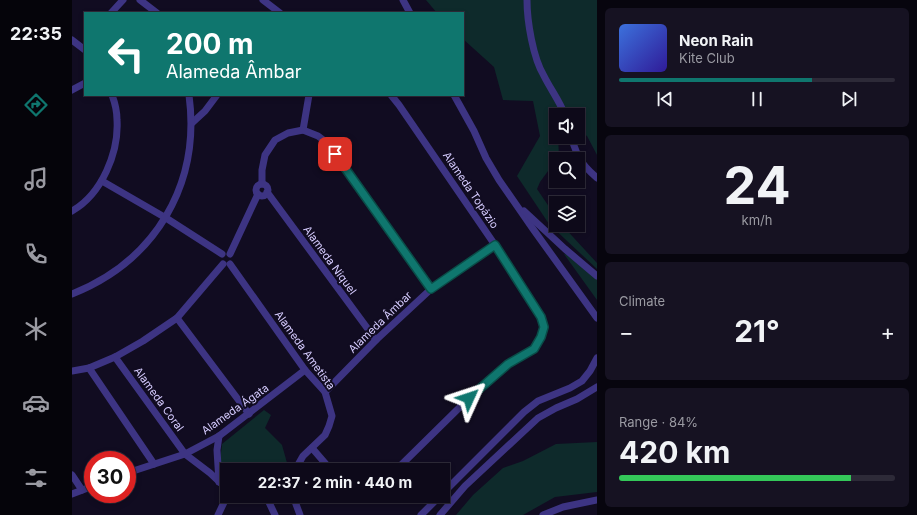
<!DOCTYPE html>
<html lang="en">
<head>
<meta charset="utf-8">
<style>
	body { margin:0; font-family:Inter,sans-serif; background:#161222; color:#f1f3f6; height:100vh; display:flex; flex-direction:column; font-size:15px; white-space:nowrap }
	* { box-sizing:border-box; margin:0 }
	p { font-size:13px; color:#9a9aa2 }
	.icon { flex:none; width:22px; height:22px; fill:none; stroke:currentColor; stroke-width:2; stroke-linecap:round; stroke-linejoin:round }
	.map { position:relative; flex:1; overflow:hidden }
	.sheet { display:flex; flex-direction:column; gap:8px; padding:8px; background:#07050e; width:320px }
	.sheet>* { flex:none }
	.banner { position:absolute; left:12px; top:12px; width:380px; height:84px; border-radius:0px; box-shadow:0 2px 6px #0003,0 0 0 1px #2d2a38; background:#0f766e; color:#fff; overflow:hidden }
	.tools { position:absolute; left:477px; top:108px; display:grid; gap:8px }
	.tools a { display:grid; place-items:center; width:36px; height:36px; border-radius:0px; background:#0d0919; box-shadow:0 2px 6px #0003,0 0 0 1px #2d2a38; font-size:20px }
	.speed { position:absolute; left:12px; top:451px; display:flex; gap:8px; font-size:20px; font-weight:700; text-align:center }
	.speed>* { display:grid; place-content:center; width:52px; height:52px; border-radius:50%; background:#0d0919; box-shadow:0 2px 6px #0003,0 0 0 1px #2d2a38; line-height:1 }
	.speed .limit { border:6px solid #d22; background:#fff; color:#111 }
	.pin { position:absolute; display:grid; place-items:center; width:34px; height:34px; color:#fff; margin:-17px; border-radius:8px; box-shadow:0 2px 6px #0006 }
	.me { position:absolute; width:44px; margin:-22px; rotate:48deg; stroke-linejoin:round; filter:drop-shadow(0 0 3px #0008) }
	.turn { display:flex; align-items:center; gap:14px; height:84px; padding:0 16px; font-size:18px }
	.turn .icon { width:52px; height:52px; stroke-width:2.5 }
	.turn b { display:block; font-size:28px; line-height:34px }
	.big { font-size:30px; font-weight:700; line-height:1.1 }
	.sheet .widget { flex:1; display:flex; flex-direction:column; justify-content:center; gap:6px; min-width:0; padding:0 14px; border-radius:6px; background:#161222 }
	.sheet .dial { align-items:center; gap:0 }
	.dial b { font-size:52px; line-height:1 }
	.song { display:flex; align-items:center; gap:12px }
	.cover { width:48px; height:48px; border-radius:6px; background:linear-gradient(135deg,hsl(220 70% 55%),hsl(250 70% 35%)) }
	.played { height:4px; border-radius:2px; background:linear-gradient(90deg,#0f766e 70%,#2d2a38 70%) }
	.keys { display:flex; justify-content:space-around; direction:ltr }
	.heat { display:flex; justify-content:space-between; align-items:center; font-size:22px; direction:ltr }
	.charge { height:6px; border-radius:3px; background:linear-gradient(90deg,#34c759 84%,#2d2a38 0) }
	.trip { position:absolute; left:148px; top:463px; width:230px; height:40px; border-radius:0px; background:#0d0919; box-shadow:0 2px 6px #0003,0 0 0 1px #2d2a38; font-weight:700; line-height:40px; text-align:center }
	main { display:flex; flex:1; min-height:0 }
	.dock { display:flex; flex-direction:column; width:72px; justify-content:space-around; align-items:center; background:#05040a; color:#9a9aa2 }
	.dock .icon { width:28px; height:28px }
	.dock .selected { color:#0f766e }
	.dock b { font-size:18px; color:#f1f3f6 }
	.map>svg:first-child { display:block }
</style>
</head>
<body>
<main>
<nav class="dock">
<b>22:35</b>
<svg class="icon selected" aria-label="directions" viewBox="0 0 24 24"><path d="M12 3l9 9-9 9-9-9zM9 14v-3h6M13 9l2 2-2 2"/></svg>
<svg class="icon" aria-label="music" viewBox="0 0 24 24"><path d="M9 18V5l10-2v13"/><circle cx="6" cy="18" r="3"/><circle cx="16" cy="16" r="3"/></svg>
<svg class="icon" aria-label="phone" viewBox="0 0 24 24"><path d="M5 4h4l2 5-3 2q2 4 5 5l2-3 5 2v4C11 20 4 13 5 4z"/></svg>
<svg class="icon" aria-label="climate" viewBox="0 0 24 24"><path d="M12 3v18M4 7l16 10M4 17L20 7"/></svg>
<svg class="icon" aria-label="car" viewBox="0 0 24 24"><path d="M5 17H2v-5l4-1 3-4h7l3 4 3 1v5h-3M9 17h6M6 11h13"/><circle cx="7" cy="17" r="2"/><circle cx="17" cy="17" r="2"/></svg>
<svg class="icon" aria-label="filters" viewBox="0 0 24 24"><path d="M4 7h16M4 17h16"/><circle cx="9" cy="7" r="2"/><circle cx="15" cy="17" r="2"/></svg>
</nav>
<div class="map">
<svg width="525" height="515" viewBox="0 0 525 515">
	<rect width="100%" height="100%" fill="#110c21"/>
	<g fill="#0e2a2b">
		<path d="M 354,0 L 525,0 L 525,155 L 515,136 L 506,130 L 506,115 L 484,115 L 484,137 L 486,137 L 487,156 L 468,182 L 465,189 L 484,217 L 484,225 L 490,225 L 525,263 L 525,269 L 477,224 L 445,176 L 468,136 L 461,101 L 431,100 L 422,67 L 391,39 L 391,13 L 365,13 Z"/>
		<path d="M 492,254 L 497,255 L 525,280 L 525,300 Z"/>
		<path d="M 192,410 L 199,415 L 193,428 L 210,445 L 217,470 L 155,470 L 155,482 C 145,472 149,456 150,444 Z"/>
		<path d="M 525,442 L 525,492 L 483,497 L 451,515 L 384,515 L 401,495 L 431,468 L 451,461 L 484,444 Z"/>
	</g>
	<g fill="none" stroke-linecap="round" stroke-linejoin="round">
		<g stroke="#3d3483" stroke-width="7">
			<path d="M 68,0 L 85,13"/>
			<path d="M 191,0 L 208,13"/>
			<path d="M 331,0 L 338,13"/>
			<path d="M 455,0 C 455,21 461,58 472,76 C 479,90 487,100 493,115"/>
			<path d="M 39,13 L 51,0"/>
			<path d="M 0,40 L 13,50"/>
			<path d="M 0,90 L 13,83"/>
			<path d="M 319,95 L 327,105 L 423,245 L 469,317 L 472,327 L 469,337 L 463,349 L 436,364 L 388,407 L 324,470"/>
			<path d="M 382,95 L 402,131 L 414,158 L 427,180 L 461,229 L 525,318"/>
			<path d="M 120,123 L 133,111 L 145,95"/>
			<path d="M 231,130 L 237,95"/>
			<path d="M 499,137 C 506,158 508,163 525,178"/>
			<path d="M 30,181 L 94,218 L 150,254"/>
			<path d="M 190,184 L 190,170 L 193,155 L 203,140 L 216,133 L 231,130 L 246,136 L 254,142 L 359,289"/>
			<circle cx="190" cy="190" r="6"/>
			<path d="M 195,192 L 304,340"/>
			<path d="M 0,211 C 30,194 47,152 45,120 C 45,111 43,103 40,95"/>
			<path d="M 452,211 L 493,249 L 525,276"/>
			<path d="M 158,254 L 186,194"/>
			<path d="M 158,264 L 233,370 L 253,392 L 260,416 L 257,426 L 253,435 L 231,456 L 223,470"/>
			<path d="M 0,294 C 83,261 129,185 117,95"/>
			<path d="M 105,318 L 177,414"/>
			<path d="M 43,357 L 113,454 L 138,473 L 155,489"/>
			<path d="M 17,368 L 82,464"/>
			<path d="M 0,371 L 17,368 L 43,357 L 71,341 L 105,318 L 151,264"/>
			<path d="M 253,392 L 304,340 L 359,289 L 423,245"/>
			<path d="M 147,436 L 145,450 L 147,482"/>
			<path d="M 240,448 L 259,470"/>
			<path d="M 55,473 L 113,454 L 147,436 L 233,370"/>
			<path d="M 0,475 L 10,490"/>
			<path d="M 371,493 L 452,412 L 466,401 L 498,388 L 510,381 L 518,371 L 525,358"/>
			<path d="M 0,494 L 21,486"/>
			<path d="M 194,496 L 203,515"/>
			<path d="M 221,496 L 228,515"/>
			<path d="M 146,515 L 155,496"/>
			<path d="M 349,515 L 368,496"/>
			<path d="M 368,515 L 393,486 L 466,418 L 484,408 L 505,399 L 525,387"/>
			<path d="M 471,515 L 491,507 L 525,500"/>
		</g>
	</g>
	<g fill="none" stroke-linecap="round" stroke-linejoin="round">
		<defs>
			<path id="route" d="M 263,154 L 359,289 L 423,245 L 469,317 L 472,327 L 469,337 L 462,349 L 436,364 L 397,398"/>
		</defs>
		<use href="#route" stroke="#0a4d48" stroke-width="10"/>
		<use href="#route" stroke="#0f766e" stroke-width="7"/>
	</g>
	<g text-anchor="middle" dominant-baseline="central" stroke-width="4" stroke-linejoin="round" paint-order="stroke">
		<g font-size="11" fill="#d6ccff" stroke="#110c21">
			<text transform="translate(399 190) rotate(56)">Alameda Topázio</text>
			<text transform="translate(258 260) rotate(54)">Alameda Niquel</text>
			<text transform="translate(308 322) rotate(-44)">Alameda Âmbar</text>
			<text transform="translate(233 350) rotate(54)">Alameda Ametista</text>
			<text transform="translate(87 399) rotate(54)">Alameda Coral</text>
			<text transform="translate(163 409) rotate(-35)">Alameda Ágata</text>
		</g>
	</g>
</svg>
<div class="tools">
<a><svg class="icon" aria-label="sound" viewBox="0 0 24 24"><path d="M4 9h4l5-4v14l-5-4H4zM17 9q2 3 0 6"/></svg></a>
<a><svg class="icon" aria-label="search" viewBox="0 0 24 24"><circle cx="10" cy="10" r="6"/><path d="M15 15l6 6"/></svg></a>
<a><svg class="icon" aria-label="layers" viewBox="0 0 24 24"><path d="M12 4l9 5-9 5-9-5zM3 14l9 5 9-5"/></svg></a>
</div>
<div class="speed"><div class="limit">30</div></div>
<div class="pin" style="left:263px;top:154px;background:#d93025"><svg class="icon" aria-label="arrive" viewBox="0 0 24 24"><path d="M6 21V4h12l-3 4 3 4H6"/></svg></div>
<svg class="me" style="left:397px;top:398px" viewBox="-20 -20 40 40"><path d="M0-17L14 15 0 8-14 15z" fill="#0f766e" stroke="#fff" stroke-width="4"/></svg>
<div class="trip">22:37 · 2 min · 440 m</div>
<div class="banner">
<div class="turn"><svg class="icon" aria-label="left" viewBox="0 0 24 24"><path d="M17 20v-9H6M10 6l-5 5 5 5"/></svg><div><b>200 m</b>Alameda Âmbar</div></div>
</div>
</div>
<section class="sheet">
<div class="widget">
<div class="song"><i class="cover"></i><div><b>Neon Rain</b><p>Kite Club</p></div></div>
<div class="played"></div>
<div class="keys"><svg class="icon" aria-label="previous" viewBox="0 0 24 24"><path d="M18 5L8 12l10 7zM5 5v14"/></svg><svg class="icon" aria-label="pause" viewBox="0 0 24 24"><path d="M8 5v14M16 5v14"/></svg><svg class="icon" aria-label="next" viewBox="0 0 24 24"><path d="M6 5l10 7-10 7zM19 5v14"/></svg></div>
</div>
<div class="widget dial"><b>24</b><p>km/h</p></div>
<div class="widget"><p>Climate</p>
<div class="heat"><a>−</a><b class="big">21°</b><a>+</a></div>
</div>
<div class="widget"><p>Range · 84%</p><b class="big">420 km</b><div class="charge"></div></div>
</section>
</main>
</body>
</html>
